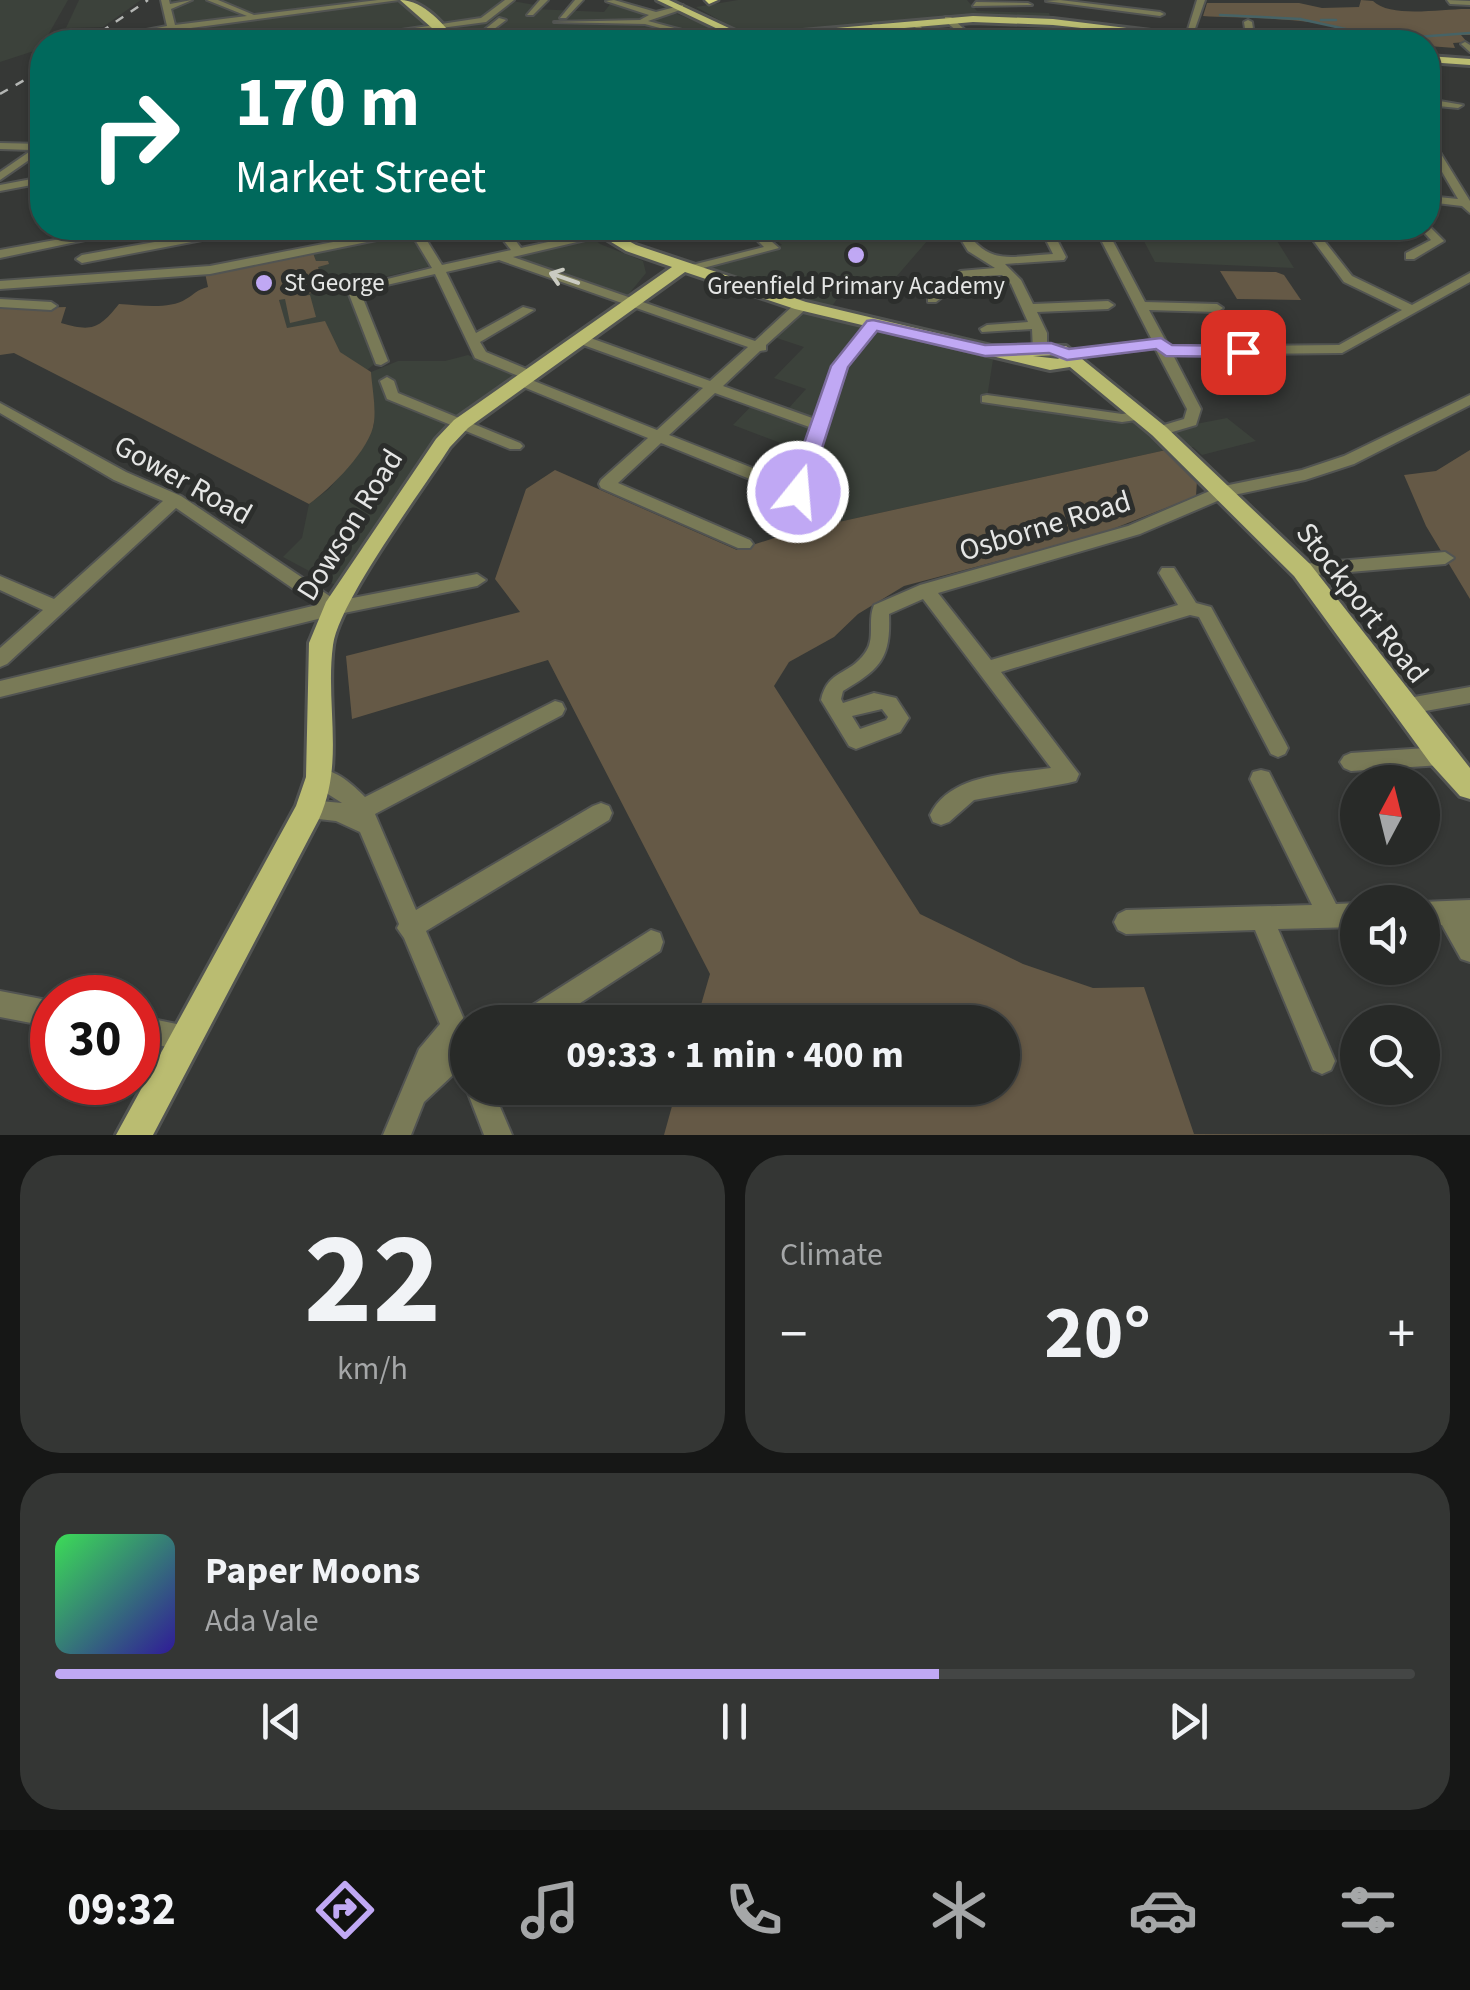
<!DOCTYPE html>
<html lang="en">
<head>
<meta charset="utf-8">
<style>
	body { margin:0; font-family:"Source Sans 3",sans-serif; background:#343634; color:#f1f3f6; height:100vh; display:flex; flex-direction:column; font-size:38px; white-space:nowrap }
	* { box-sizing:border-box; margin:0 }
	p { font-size:32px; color:#a5a7a8 }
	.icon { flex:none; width:55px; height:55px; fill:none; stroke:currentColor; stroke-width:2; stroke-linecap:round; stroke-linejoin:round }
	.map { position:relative; height:1135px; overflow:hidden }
	.details { display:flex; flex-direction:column; gap:20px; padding:20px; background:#161716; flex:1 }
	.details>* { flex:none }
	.hud { position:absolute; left:30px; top:30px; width:1410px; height:210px; border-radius:40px; box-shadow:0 2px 8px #0004,0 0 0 2px #444645; background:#00695c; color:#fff; overflow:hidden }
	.needle { width:65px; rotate:7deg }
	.fabs { position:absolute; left:1340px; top:765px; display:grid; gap:20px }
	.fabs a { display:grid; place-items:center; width:100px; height:100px; border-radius:50%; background:#282a28; box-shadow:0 2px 8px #0004,0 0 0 2px #444645; font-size:50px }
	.speed { position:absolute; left:30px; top:975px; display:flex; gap:20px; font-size:50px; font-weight:700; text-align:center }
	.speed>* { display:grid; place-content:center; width:130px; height:130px; border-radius:50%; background:#282a28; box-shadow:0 2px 8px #0004,0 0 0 2px #444645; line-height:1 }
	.speed .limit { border:15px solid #d22; background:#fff; color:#111 }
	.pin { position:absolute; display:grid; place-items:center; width:85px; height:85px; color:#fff; margin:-42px; border-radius:20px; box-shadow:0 5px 15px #0006 }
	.me { position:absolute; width:110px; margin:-55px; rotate:17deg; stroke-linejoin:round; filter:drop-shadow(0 0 8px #0008) }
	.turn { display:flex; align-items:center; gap:35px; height:210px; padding:0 40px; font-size:45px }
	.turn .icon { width:130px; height:130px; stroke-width:2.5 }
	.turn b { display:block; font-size:70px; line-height:85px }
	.big { font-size:75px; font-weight:700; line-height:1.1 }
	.details .tile { flex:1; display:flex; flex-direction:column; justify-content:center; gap:15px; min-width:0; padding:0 35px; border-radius:40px; background:#343634 }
	.details .dial { align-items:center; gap:0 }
	.dial b { font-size:130px; line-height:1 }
	.song { display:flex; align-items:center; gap:30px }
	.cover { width:120px; height:120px; border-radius:15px; background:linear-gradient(135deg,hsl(130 70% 55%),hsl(250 70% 35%)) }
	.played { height:10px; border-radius:5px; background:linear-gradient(90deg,#c0a8f4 65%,#444645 65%) }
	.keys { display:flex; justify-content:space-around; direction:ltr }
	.heat { display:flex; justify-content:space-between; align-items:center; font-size:55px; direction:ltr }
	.details .tiles { flex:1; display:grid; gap:20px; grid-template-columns:1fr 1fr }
	.tile:last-child { grid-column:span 2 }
	.trip { position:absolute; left:450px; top:1005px; width:570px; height:100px; border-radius:50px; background:#282a28; box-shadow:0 2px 8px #0004,0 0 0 2px #444645; font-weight:700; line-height:100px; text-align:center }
	.tab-bar { display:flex; height:160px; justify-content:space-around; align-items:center; background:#101110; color:#a5a7a8 }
	.tab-bar .icon { width:70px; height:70px }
	.tab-bar .active { color:#c0a8f4 }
	.tab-bar b { font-size:45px; color:#f1f3f6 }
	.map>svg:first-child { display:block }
</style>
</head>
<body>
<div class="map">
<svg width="1470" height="1135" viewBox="0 0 1470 1135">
	<rect width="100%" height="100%" fill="#363836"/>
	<g fill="#3c423b">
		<path d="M 0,0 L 68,0 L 40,49 L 0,62 Z"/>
		<path d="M 79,0 L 141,0 L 103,27 L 66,28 Z"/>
		<path d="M 168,0 L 507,0 L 535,5 L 533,9 L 604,12 L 611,3 L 652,15 L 672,12 L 728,34 L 726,37 L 738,42 L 182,42 Z"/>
		<path d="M 738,0 L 967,0 L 977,11 L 1049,13 L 1051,20 L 919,19 L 748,36 L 696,7 Z"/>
		<path d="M 563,228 L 582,228 L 600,244 L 643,261 L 646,273 L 627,296 L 513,256 L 571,241 Z"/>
		<path d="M 770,228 L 906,228 L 928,240 L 890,284 L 841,293 L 828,312 L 994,353 L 987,398 L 1122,418 L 1138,416 L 1159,431 L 1227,418 L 1256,441 L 1202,455 L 1193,447 L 1166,450 L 793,532 L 818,457 L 733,425 L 758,399 L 787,410 L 806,389 L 774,378 L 804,347 L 771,336 L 801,306 L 692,269 L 782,245 L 764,229 Z"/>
		<path d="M 1137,228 L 1269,228 L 1294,268 L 1155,262 Z"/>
		<path d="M 411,232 L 431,266 L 345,286 L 378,361 L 367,370 L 340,353 L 287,329 L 279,300 L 325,290 L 337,280 L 323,281 L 313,253 Z"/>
		<path d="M 468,355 L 519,376 L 463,416 L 337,586 L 283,557 L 302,538 L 309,504 L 329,489 L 366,442 L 374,425 L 371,372 L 398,361 L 445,361 Z"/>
	</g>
	<g fill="#655946">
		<path d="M 1361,0 L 1373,1 C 1391,19 1445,8 1470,9 L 1470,35 L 1461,35 L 1467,42 L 1453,43 L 1455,48 L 1428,46 L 1428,42 L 1368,42 C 1343,15 1241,19 1203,16 L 1207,3 L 1299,3 L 1322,8 L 1359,7 Z"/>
		<path d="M 313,253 L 316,261 L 328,261 L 329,264 L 318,267 L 323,281 L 338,283 L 325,287 L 326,290 L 297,296 L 310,295 L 316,317 L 290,323 L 285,299 L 279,300 L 287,328 L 325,321 L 340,352 L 371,372 C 372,388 376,406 374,422 C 371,449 330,489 309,504 L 14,353 L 0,355 L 0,309 L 66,307 L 61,323 C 92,332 99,329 119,304 C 139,305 169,310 186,299 C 195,294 196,290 208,287 L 205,273 Z"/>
		<path d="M 1220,271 L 1276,272 L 1284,275 L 1301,300 L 1237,299 Z"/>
		<path d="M 1166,450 L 1197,481 L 1196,496 L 1100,534 L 904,586 L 858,614 L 834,637 L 789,662 L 774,686 L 920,914 L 1023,964 L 1093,988 L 1144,987 L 1194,1134 L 1443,1135 L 664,1135 L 677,1088 L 1002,1088 L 1002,1022 L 696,1022 L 710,974 L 548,660 L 352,719 L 346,656 L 520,612 L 495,579 L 526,489 L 555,470 L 737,550 L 793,532 Z"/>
		<path d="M 1470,450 L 1470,599 L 1426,526 L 1404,475 L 1436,471 Z"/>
	</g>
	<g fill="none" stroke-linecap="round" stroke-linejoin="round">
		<g stroke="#466366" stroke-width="2.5">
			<path d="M 1220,15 L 1301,19"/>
			<path d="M 1300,19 L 1391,39 L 1470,33"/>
			<path d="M 1321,20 L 1336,20"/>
		</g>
		<defs>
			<g id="minor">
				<path d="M 161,0 L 169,0 L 170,4 L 192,0 L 171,9 L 175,25 L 247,16 L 207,0 L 218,0 L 254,15 L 378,0 L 399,0 L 176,30 L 179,42 L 171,42 L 168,31 L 140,34 L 136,32 L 167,26 Z"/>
				<path d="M 505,0 L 514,0 L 486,22 L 366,38 L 362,36 L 481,18 Z"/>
				<path d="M 540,0 L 548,0 L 533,15 L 527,15 Z"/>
				<path d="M 575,0 L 583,0 L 566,18 L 560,18 Z"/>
				<path d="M 614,0 L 656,12 L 683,5 L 683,9 L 648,21 L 712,38 L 745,37 L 749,39 L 712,42 L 645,24 L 554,22 L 640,20 L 649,15 L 606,1 Z"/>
				<path d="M 1060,0 L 1160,12 L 1164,14 L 1160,16 L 1046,1 Z"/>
				<path d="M 1197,0 L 1205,0 L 1192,37 L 1185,39 Z"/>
				<path d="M 1447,0 L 1470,1 L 1470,5 L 1450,4 Z"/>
				<path d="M 976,2 L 1028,3 L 1032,5 L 973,6 Z"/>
				<path d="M 945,17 L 951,17 L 978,42 L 970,42 L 945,21 Z"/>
				<path d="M 499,18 L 506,20 L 477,42 L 469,42 Z"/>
				<path d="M 1248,20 L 1252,22 L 1255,42 L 1247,42 L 1244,22 Z"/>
				<path d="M 872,24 L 878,24 L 895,42 L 887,42 Z"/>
				<path d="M 914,26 L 920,26 L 936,42 L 928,42 Z"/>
				<path d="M 1018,34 L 1085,40 L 1089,42 L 1015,38 Z"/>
				<path d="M 1292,35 L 1295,35 L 1298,42 L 1290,42 L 1288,37 Z"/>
				<path d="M 1097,38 L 1120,42 L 1094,42 Z"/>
				<path d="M 1465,42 L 1470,45 L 1470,52 L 1461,44 Z"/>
				<path d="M 1428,99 L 1463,105 L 1458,108 L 1428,105 Z"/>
				<path d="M 1428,138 L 1433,141 L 1470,201 L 1470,213 L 1462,206 L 1428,202 L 1428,196 L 1458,199 L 1428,148 Z"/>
				<path d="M 0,143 L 42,144 L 42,151 L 0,180 L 0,172 L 32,150 L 0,149 Z"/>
				<path d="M 42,177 L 42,183 L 0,191 L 0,185 Z"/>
				<path d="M 1428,225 L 1444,241 L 1414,259 L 1406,259 L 1406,253 L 1431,240 L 1420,228 L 1428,228 Z"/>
				<path d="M 121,228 L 142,228 L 0,258 L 0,250 Z"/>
				<path d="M 233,228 L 255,228 L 249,231 L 82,263 L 76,259 L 82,255 Z"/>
				<path d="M 405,228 L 425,228 L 421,231 L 442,265 L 511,250 L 501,237 L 508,230 L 507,228 L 517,228 L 520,231 L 513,237 L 521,248 L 611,228 L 629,228 L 628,230 L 513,257 L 755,341 L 796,303 L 806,303 L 806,309 L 766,345 L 766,350 L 760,351 L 723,386 L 815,419 L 833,366 L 868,322 L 878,322 L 878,328 L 847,367 L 794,528 L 788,530 L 780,524 L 789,495 L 661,443 L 618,483 L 750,540 L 753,544 L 750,548 L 738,548 L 601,488 L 599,484 L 601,480 L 648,438 L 516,384 L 516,378 L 521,377 L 475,358 L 435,274 L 360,291 L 388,361 L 381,365 L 376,364 L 347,289 L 432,268 L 411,233 L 210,274 L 0,289 L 0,281 L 210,266 ZM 499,260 L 748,347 L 710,381 L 585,336 L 575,336 L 575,342 L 703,388 L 657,430 L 529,379 L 534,378 L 534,372 L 486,352 L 480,342 L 534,310 L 523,307 L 476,333 L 446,272 ZM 715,393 L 812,428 L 793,484 L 669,435 Z"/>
				<path d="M 745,228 L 756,228 L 779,248 L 688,272 L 688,266 L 764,247 Z"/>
				<path d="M 954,228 L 964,228 C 989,267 1011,256 1053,254 L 1040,228 L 1051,228 L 1066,257 L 1064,260 L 1005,264 L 1021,280 L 1033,304 L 1108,301 L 1114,305 L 1108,309 L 1037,312 L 1047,333 L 1047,350 L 1040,354 L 1033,350 L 1032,329 L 982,332 L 980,329 L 987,325 L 1028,322 L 1011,284 L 1002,275 L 967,277 L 936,302 L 928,302 L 928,296 L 960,271 L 995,268 L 968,251 Z"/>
				<path d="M 1095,228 L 1106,228 L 1145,302 L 1217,304 L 1223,308 L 1217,312 L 1149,310 L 1169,347 L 1339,345 L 1402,310 L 1344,282 L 1304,228 L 1314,228 L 1352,276 L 1412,305 L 1470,273 L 1470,282 L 1342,353 L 1173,355 L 1201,409 L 1196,425 L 1159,436 L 1151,431 L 1154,428 L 1184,419 L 1187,409 L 1155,348 L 1067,359 L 1060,355 L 1067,351 L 1152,340 Z"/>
				<path d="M 0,299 L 51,302 L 57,306 L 51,310 L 0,307 Z"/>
				<path d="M 387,377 L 394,381 L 398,393 L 520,443 L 523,446 L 520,449 L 510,449 L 387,399 L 380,381 Z"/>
				<path d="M 987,395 L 1122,414 L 1138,412 L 1145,416 L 1143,419 L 1122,422 L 982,402 L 982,396 Z"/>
				<path d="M 1470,395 L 1470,405 L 1354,464 L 1305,480 L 1229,496 L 1140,534 L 938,593 L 991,660 L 1178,605 L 1159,573 L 1162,568 L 1174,568 L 1196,603 L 1211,607 L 1285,742 L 1288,748 L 1285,754 L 1278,757 L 1271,754 L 1199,617 L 1190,615 L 1001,672 L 1079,774 L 1076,781 L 1068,783 L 974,800 L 949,822 L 941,825 L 933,822 L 930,815 C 950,773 1011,774 1051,768 L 923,599 L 889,614 C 891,659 880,669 843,691 L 841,699 L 843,703 L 874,693 L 896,698 L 909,718 L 900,732 L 856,749 L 849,746 L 821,700 C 828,669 849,676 865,653 C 876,638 867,621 874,605 L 920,585 L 1128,526 L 1219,487 L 1302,470 L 1344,456 ZM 882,709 L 888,717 L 886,720 L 860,729 L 852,716 Z"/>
				<path d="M 0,403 L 126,472 L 181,496 L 337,601 L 477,574 L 486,580 L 477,586 L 334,615 L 0,697 L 0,681 L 317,605 L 176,508 L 7,664 L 0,667 L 0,648 L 43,610 L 0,590 L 0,576 L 54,599 L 163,501 L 114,480 L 0,413 Z"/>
				<path d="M 1445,552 L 1454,558 L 1445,564 L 1302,576 L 1293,570 L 1302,564 Z"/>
				<path d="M 1470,687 L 1470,703 L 1403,715 L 1396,713 L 1393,707 L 1396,701 L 1403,699 Z"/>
				<path d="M 555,701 L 562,703 L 565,709 L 562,715 L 375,814 L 416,910 L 593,806 L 601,803 L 609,806 L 612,813 L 609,820 L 426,931 L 468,1029 L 468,1074 L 460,1071 L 455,1073 L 424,1102 L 411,1135 L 383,1135 L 419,1049 L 440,1024 L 404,938 L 397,928 L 399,924 L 360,832 L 336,821 L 301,817 L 298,810 L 301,803 L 309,800 L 342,803 L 312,784 L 309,777 L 312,770 C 332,765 352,784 365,797 Z"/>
				<path d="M 1441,747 L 1448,750 L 1451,756 L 1448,762 L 1441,765 L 1351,771 L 1344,768 L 1340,762 L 1344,756 L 1351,753 Z"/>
				<path d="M 1261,770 L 1269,772 L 1336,904 L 1358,903 L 1358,927 L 1278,929 L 1335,1061 L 1331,1070 L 1322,1074 L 1313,1070 L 1255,930 L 1126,934 L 1118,930 L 1114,922 L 1118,914 L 1126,910 L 1312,905 L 1250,779 L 1253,772 Z"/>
				<path d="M 1470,900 L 1470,962 L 1461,959 L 1442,925 L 1422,926 L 1422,902 Z"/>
				<path d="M 651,930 L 660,933 L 663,942 L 660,951 L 551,1022 L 516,1022 L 520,1013 Z"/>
				<path d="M 0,991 L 52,1001 L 52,1027 L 0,1017 Z"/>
				<path d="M 138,1016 L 196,1028 L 200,1037 L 196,1046 L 187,1050 L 138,1042 Z"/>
				<path d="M 468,1083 L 468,1088 L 492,1088 L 512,1135 L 484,1135 L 466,1088 Z"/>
			</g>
			<g id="major">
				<path d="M 400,0 C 424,0 445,26 458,42 L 448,42 Z"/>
				<path d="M 657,0 L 669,0 L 746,36 L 973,16 L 1053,19 L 1241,42 L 1213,42 L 1053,25 L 973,22 L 745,42 Z"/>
				<path d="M 1428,56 L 1470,59 L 1470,65 L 1428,62 Z"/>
				<path d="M 588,228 L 605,228 L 636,245 L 806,302 L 991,346 L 1066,346 L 1166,427 L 1310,564 L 1470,768 L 1470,799 L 1460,796 L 1431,764 L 1294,576 L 1152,435 L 1070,367 L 1050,370 L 795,309 L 685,272 L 468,428 L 450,447 C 423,489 339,601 333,645 C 325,704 345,762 319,819 L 153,1135 L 116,1135 L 296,806 L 306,777 L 309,643 L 326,602 L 436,439 L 454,420 L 672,267 L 626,251 ZM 1056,355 L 1059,359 L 1033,356 Z"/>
			</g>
			<path id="highway" d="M 705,0 L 718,0 L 709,4 Z"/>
		</defs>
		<use href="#minor" stroke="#525452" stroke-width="4"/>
		<use href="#major" stroke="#525452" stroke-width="6"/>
		<use href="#highway" stroke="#525452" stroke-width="5"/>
		<use href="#minor" fill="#797a57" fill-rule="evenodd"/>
		<use href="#major" fill="#babc71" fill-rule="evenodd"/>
		<use href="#highway" fill="#d4d57b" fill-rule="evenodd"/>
		<g stroke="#b4b6b4" stroke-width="2.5" stroke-dasharray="9 9" stroke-linecap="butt">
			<path d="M 86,42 L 148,0"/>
			<path d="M 0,94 L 42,70"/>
		</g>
	</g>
	<defs><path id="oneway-shaft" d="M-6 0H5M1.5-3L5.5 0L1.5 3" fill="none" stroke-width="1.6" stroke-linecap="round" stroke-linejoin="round" transform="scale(2.5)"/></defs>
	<use stroke="#cacbc2" href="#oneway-shaft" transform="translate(564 278) rotate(-161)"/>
	<path fill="#c0a8f4" stroke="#7d6d9f" stroke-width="2.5" d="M 873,320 L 985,345 L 1051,343 L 1069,349 L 1161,338 L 1172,345 L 1243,346 L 1252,352 L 1243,357 L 1166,356 L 1156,349 L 1067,360 L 1049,353 L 985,356 L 877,331 L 848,367 L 808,492 L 805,497 L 790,497 L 787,492 L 831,366 L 867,321 Z"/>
	<g fill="#c0a8f4" stroke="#2c2e2c" stroke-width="4">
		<circle cx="856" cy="255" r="10"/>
		<circle cx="264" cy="283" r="10"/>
	</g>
	<g text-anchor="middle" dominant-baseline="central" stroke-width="10" stroke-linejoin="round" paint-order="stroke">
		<g font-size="25" fill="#e5e6e5" stroke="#2c2e2c" text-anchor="start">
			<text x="284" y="283">St George</text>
			<text x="856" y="286" text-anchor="middle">Greenfield Primary Academy</text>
		</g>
		<g font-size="30" fill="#e5e6e5" stroke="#2c2e2c">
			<text transform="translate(183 480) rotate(29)">Gower Road</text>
			<text transform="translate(350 525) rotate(-58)">Dowson Road</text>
			<text transform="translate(1045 526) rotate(-17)">Osborne Road</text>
			<text transform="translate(1362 603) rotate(52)">Stockport Road</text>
		</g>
	</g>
</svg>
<div class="fabs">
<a><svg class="needle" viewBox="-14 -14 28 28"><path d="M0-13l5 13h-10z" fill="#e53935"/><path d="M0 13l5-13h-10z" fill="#a5a7a8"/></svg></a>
<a><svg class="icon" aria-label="sound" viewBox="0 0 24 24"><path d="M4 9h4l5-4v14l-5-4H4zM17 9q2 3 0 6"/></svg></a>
<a><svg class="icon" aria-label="search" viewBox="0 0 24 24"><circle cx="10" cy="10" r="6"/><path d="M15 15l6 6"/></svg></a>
</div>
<div class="speed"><div class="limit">30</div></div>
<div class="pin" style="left:1243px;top:352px;background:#d93025"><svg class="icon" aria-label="arrive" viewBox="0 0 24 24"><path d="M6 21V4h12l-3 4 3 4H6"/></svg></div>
<svg class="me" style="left:798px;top:492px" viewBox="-20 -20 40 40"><circle r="17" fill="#c0a8f4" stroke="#fff" stroke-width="3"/><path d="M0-11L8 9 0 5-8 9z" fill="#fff"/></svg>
<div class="trip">09:33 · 1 min · 400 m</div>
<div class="hud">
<div class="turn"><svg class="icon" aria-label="right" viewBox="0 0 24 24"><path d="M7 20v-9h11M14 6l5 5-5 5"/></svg><div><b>170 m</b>Market Street</div></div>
</div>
</div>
<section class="details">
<div class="tiles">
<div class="tile dial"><b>22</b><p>km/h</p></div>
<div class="tile"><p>Climate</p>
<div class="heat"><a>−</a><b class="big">20°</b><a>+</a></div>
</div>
<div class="tile">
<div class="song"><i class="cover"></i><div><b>Paper Moons</b><p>Ada Vale</p></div></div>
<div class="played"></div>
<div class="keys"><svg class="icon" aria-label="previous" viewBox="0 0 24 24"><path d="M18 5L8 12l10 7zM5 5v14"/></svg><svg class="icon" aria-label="pause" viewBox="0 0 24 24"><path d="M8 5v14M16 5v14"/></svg><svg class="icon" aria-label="next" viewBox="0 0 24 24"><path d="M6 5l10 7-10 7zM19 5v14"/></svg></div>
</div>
</div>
</section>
<nav class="tab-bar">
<b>09:32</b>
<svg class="icon active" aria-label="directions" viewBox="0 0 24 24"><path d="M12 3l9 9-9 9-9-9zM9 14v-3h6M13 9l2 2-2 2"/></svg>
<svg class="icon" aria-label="music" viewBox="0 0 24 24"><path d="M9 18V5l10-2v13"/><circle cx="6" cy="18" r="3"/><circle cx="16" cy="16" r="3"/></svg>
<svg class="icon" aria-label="phone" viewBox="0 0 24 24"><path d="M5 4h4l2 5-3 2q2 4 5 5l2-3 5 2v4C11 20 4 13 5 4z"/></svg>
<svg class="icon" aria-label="climate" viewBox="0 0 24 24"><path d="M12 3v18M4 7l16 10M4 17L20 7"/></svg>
<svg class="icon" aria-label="car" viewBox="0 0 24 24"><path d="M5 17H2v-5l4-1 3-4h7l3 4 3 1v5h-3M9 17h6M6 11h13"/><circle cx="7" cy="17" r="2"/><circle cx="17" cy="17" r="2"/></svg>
<svg class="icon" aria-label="filters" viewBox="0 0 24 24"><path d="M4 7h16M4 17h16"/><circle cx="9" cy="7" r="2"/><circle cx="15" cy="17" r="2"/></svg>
</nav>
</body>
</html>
